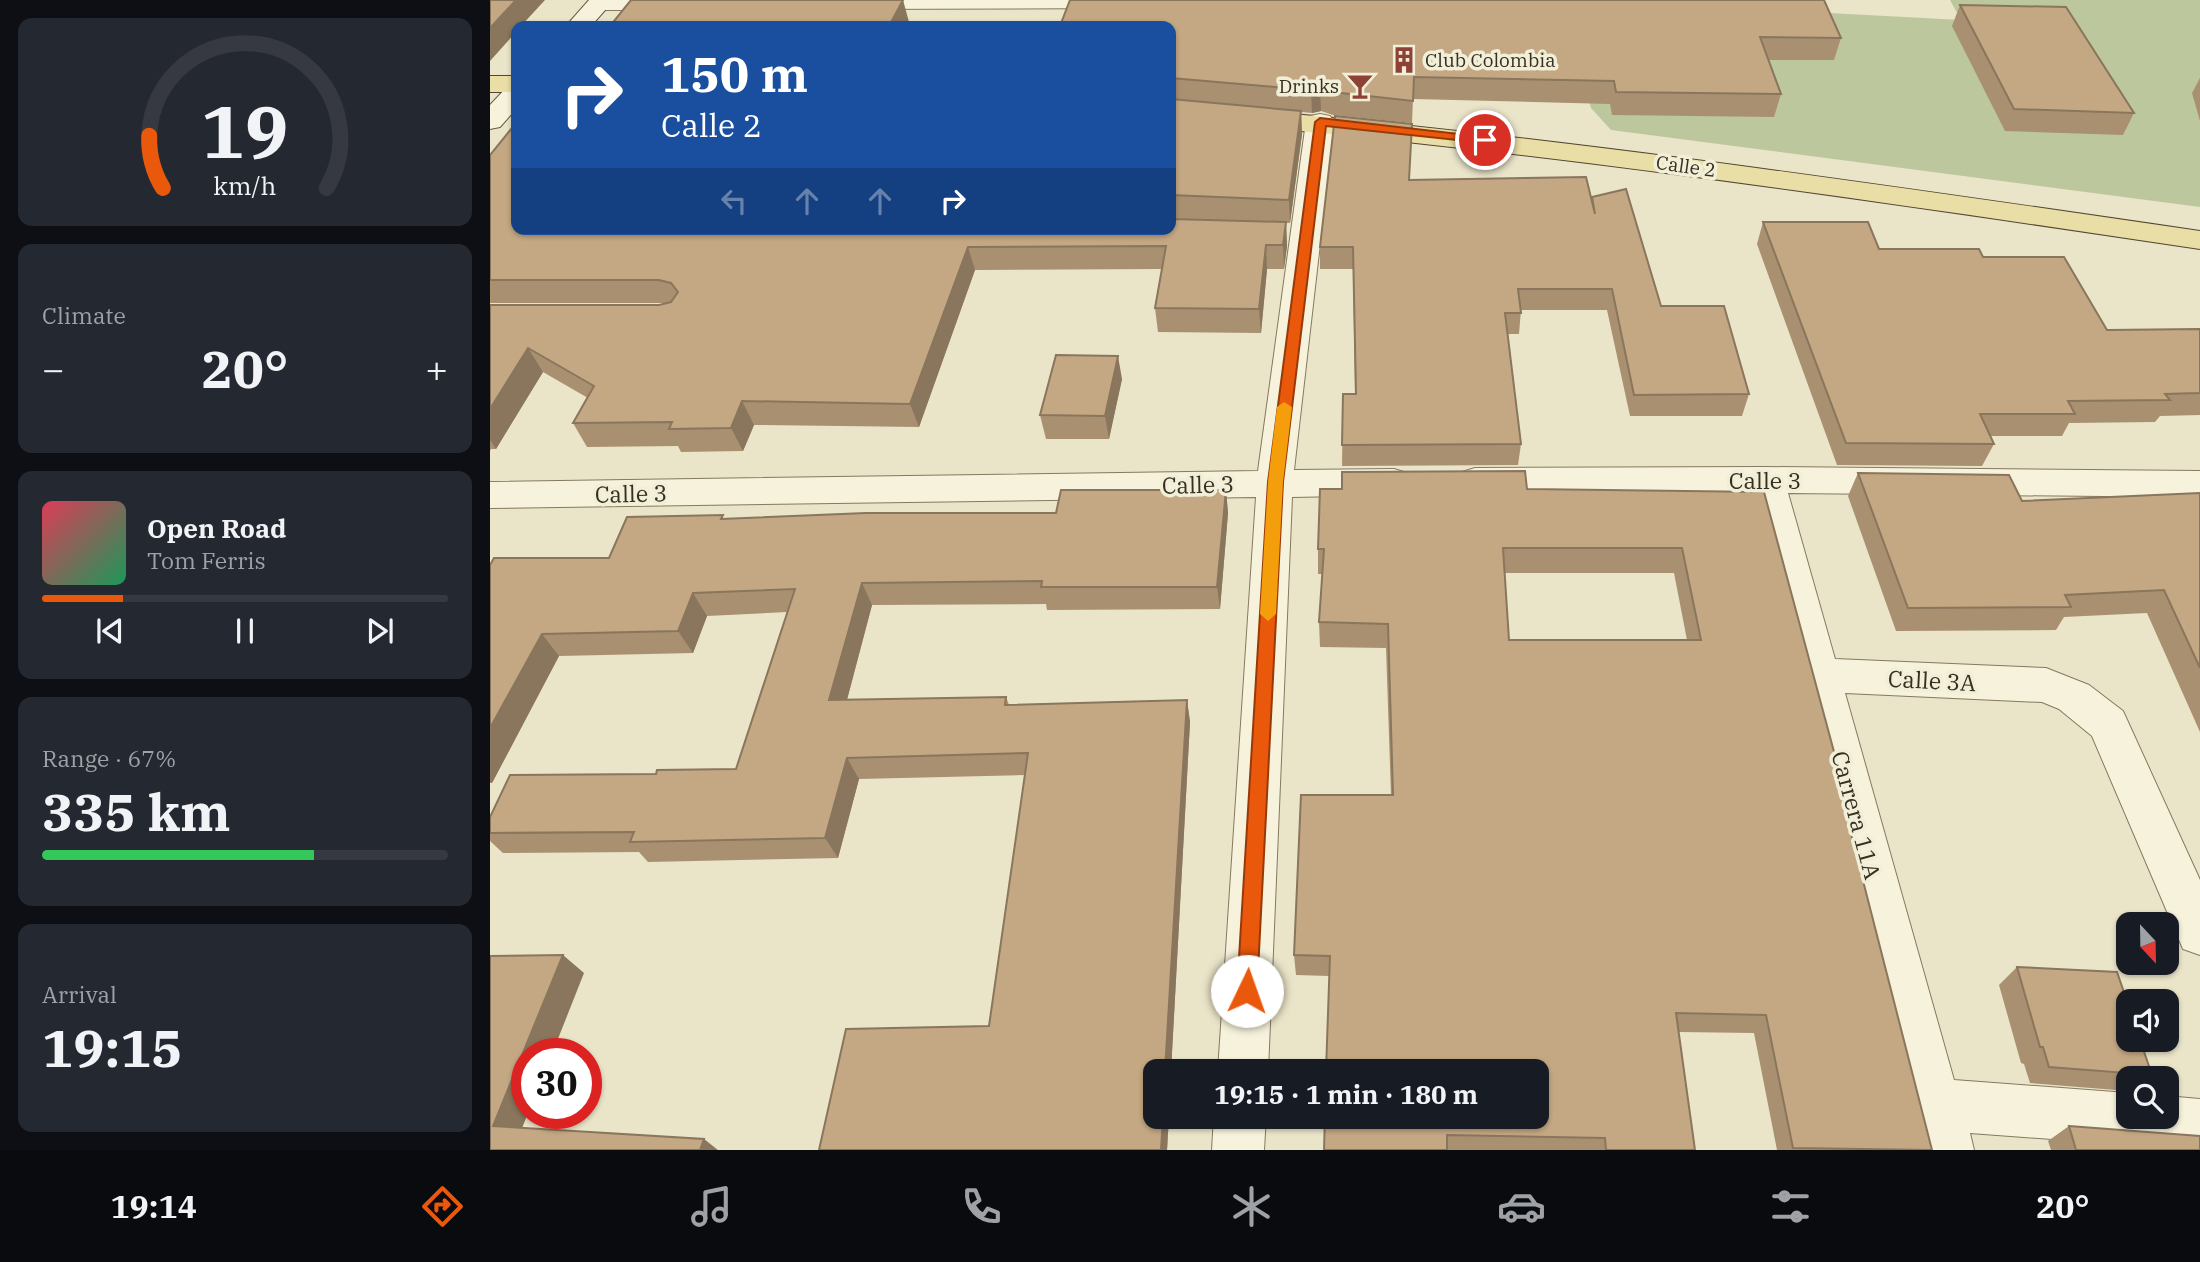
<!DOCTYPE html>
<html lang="en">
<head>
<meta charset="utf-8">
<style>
	body { margin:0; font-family:"IBM Plex Serif",serif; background:#242831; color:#f1f3f6; height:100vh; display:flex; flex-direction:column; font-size:26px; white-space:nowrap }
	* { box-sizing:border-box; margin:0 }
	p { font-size:23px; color:#9ea1a6 }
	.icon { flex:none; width:38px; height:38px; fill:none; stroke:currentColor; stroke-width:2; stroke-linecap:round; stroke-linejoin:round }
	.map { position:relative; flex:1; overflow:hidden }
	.sheet { display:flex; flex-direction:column; gap:18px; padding:18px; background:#0d0f14; width:490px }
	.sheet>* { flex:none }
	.hud { position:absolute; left:21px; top:21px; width:665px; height:214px; border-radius:14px; box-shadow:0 2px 5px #0004; background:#1a4fa0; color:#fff; overflow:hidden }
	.needle { width:46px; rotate:158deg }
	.fabs { position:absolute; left:1626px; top:912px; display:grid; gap:14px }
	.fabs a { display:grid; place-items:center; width:63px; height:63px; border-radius:14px; background:#171b24; box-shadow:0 2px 5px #0004; font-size:35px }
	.speed { position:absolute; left:21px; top:1038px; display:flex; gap:14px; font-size:35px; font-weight:700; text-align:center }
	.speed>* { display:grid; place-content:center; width:91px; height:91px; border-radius:50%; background:#171b24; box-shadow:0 2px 5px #0004; line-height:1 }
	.speed .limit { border:10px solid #d22; background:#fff; color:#111 }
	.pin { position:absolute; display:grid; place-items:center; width:60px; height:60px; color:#fff; margin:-30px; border:4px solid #fff; border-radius:50%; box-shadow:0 2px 7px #0007 }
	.me { position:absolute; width:77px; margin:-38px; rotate:3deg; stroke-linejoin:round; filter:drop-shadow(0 0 5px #0008) }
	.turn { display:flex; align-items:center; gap:24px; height:147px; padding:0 35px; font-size:32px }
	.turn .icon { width:91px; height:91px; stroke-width:2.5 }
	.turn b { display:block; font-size:49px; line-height:60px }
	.lanes { display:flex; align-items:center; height:66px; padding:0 35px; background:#0003; justify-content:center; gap:35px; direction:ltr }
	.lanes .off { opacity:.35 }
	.big { font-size:52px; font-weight:800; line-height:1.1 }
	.sheet .card { flex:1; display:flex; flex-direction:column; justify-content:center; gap:10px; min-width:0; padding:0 24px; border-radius:14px; background:#242831 }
	.sheet .dial { align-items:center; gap:0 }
	.dial svg { height:182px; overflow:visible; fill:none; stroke:#363941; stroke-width:7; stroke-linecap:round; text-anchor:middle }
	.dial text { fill:#f1f3f6; stroke:none }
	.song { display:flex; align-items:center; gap:21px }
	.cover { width:84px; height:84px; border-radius:10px; background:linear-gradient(135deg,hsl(350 70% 55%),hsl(150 70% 35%)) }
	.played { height:7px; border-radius:4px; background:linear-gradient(90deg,#ea580c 20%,#363941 20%) }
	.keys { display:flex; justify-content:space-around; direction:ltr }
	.heat { display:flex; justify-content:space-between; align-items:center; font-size:38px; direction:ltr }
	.charge { height:10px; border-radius:5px; background:linear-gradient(90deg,#34c759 67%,#363941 0) }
	.trip { position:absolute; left:653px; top:1059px; width:406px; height:70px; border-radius:14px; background:#171b24; box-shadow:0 2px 5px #0004; font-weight:800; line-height:70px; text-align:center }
	.tab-bar { display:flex; height:112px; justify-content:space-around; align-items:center; background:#090b0e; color:#9ea1a6 }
	.tab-bar .icon { width:49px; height:49px }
	.tab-bar .current { color:#ea580c }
	.tab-bar b { font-size:32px; color:#f1f3f6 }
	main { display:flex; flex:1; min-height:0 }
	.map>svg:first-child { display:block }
</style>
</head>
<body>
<main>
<section class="sheet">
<div class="card dial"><svg viewBox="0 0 100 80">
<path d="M14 69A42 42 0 1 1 86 69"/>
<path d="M14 69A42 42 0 0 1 8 46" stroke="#ea580c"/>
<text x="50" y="56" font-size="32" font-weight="700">19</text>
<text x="50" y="72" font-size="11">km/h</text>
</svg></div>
<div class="card"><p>Climate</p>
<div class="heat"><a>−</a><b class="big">20°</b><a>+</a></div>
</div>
<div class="card">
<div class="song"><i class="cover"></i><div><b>Open Road</b><p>Tom Ferris</p></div></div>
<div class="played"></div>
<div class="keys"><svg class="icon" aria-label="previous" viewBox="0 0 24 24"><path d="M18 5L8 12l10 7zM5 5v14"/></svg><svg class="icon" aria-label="pause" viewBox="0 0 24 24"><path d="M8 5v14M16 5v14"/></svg><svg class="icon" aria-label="next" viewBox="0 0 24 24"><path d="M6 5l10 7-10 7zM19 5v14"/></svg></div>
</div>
<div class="card"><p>Range · 67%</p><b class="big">335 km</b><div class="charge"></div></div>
<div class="card"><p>Arrival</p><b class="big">19:15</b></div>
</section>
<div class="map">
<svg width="1710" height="1150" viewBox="0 0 1710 1150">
	<rect width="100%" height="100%" fill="#eae5c9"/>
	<path fill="#bcc79e" d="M 1460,0 L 1710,0 L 1710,207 L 1121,130 L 1101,108 L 1088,64 L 1339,13 L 1471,20 Z"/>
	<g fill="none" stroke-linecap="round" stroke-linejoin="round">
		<defs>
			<g id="street">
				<path d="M 100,0 L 201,0 L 203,3 L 200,8 L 191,10 L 110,10 L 101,8 L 98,3 Z"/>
				<path d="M 349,0 L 643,0 L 644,1 L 641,6 L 632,8 L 360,9 L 351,7 Z"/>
				<path d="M 830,114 L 840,116 L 844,122 L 804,470 L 904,469 L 917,473 L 922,482 L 917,491 L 904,495 L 802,497 L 778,1071 L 728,1071 L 766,497 L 0,508 L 0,482 L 768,471 L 816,122 L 820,116 Z"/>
				<path d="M 1276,467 L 1710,471 L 1710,497 L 1298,493 L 1345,659 L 1556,668 L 1599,685 L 1633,711 L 1710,880 L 1710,955 L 1693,949 L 1602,736 L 1569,709 L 1552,702 L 1355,693 L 1464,1080 L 1638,1093 L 1638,1116 L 1676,1116 L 1676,1096 L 1710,1099 L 1710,1150 L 1480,1133 L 1484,1150 L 1432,1150 L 1261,493 L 985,494 L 972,490 L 967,481 L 972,472 L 985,468 Z"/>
				<path d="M 724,1116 L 776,1116 L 774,1150 L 722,1150 Z"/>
			</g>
			<g id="secondary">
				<path d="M 99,0 L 124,0 L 101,26 L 76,26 Z"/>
				<path d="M 26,85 L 26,109 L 10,127 L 0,129 L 0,105 L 17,87 Z"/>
			</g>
			<g id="primary">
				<rect x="0" y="76" width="26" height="16"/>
				<path d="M 681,103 C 1026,131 1368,181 1710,231 L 1710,249 C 1368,198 1026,148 681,119 Z"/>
			</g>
		</defs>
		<use href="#street" stroke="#85795f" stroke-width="2"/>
		<use href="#secondary" stroke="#675a42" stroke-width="2"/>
		<use href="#primary" stroke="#534733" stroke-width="2"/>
		<use href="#street" fill="#f6f2dc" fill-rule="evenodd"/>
		<use href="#secondary" fill="#f6f2dc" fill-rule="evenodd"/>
		<use href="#primary" fill="#e9dea5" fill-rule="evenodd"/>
	</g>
	<g fill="#a99071" fill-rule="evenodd">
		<path d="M 1470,5 L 1644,113 L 1633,135 L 1515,131 L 1462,26 Z"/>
		<path d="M 681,26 L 1351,38 L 1344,60 L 1278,60 L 1291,94 L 1284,117 L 1122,115 L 1120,104 L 923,99 L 922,123 L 843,115 L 831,111 L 822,113 L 811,112 L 812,134 L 800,223 L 796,223 L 797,246 L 794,269 L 777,269 L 771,333 L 668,332 L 665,308 L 672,269 L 485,270 L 429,427 L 264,425 L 253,451 L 191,452 L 188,446 L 97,447 L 83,423 L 98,398 L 53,372 L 6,449 L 1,449 L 0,451 L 0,305 L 169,305 L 176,303 L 0,303 L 0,155 L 681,229 Z"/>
		<path d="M 1710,78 L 1710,121 L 1702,93 Z"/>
		<path d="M 1101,199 L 1171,306 L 1259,394 L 1252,416 L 1140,416 L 1117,310 L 1031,310 L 1029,334 L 1018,334 L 1031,444 L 1028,465 L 852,466 L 853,394 L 865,394 L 863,269 L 830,269 L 830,247 Z"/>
		<path d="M 1273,222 L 1389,249 L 1493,257 L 1617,330 L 1710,329 L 1710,415 L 1670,416 L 1665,422 L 1579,423 L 1572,436 L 1500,436 L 1504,444 L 1492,466 L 1347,465 L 1267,244 Z"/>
		<path d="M 632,379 L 619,439 L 556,439 L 550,415 Z"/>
		<path d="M 1368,473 L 1532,501 L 1710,493 L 1710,732 L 1657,613 L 1574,617 L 1566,630 L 1406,631 L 1358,496 Z"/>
		<path d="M 1037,489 L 1274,492 L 1364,826 L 1361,833 L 1442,1150 L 1287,1150 L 1264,1033 L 1189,1032 L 1205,1150 L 834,1150 L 839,976 L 806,975 L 804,955 L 901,795 L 896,648 L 830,647 L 829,622 L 832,574 L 828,574 L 828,549 ZM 1015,573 L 1184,573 L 1197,640 L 1019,640 Z"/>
		<path d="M 736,490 L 738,513 L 730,609 L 557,610 L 556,604 L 382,605 L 357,700 L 516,697 L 519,705 L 697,700 L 700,722 L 681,1071 L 665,1071 L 665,1116 L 679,1116 L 677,1150 L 499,1026 L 535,775 L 369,779 L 348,858 L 158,862 L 149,852 L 13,853 L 0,841 L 0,817 L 166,774 L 246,769 L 297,612 L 217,616 L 203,653 L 69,656 L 2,783 L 0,783 L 0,565 L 119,558 L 235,519 L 566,513 Z"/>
		<path d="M 1527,967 L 1662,1075 L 1658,1078 L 1638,1078 L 1638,1091 L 1540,1083 L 1534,1064 L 1531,1063 L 1509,985 Z"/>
		<path d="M 1579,1126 L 1710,1150 L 1561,1150 L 1558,1141 Z"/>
	</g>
	<g fill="#89765c">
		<path d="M 26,0 L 55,0 L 31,26 L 26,26 L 26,32 L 0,61 L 0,28 Z"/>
		<path d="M 413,0 L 419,22 L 417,26 L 399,26 Z"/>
		<path d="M 830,89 L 831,111 L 822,113 L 821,90 Z"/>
		<path d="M 811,111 L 812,134 L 800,223 L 799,200 Z"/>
		<path d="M 796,222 L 797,246 L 794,269 L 793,245 Z"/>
		<path d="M 776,245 L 777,269 L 771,333 L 769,309 Z"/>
		<path d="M 478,247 L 485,270 L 429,427 L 420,404 Z"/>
		<path d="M 38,348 L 53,372 L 6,449 L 0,440 L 0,409 Z"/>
		<path d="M 628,356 L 632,379 L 619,439 L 615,416 Z"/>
		<path d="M 252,401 L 264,425 L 253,451 L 241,428 Z"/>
		<path d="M 736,490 L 738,513 L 730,609 L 727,587 Z"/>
		<path d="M 372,583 L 382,605 L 351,722 L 339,700 Z"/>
		<path d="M 203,593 L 217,616 L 203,653 L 188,631 Z"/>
		<path d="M 52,634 L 69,656 L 2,783 L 0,781 L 0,728 Z"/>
		<path d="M 697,700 L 700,722 L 681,1071 L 675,1071 Z"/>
		<path d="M 357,758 L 369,779 L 348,858 L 335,838 Z"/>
		<path d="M 73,955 L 94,973 L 62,1054 L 37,1054 L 37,1113 L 38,1113 L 27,1141 L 3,1126 Z"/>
		<path d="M 673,1116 L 679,1116 L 677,1150 L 671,1150 Z"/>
		<path d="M 214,1139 L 228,1150 L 210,1150 Z"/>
	</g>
	<g fill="#c4a883" stroke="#89765c" stroke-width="2" fill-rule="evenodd">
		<path d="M 0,0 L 26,0 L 0,28 Z"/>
		<path d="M 141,0 L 413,0 L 399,26 L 120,26 Z"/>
		<path d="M 580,0 L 1334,0 L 1351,38 L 1270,37 L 1291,94 L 1126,92 L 1124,81 L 924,77 L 923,101 L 842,92 L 830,89 L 821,90 L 681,78 L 681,26 L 570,26 Z"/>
		<path d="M 1470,5 L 1576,7 L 1644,113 L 1524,109 Z"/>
		<path d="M 681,99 L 811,111 L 799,200 L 681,195 Z"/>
		<path d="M 845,116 L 922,124 L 919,180 L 1096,177 L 1105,214 L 1102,197 L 1136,189 L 1171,306 L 1234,306 L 1259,394 L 1144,395 L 1122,289 L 1028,289 L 1031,313 L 1015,313 L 1031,444 L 852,445 L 853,394 L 866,394 L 863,247 L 830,247 Z"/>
		<path d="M 26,123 L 26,229 L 681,229 L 681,219 L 796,222 L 793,245 L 776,245 L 769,309 L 665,308 L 676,246 L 478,247 L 420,404 L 252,401 L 241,428 L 179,429 L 182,422 L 83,423 L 104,386 L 38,348 L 0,409 L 0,305 L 169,305 L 181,302 L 188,292 L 181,283 L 169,280 L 0,280 L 0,155 Z"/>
		<path d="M 1273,222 L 1378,222 L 1389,249 L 1489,249 L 1493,257 L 1574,257 L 1617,330 L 1710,329 L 1710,393 L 1675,394 L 1680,400 L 1578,401 L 1585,414 L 1490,414 L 1504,444 L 1356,443 Z"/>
		<path d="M 566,355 L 628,356 L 615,416 L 550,415 Z"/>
		<path d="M 1035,471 L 1037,489 L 1274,492 L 1364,826 L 1359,826 L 1442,1150 L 1303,1148 L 1276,1015 L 1186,1013 L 1205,1150 L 1116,1150 L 1115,1138 L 957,1135 L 957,1150 L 834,1150 L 835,1116 L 1046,1116 L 1046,1071 L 836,1071 L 840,956 L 804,955 L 811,795 L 903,795 L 898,624 L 829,622 L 834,549 L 828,549 L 830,489 L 852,489 L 852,472 ZM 1013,548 L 1192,548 L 1211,640 L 1019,640 Z"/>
		<path d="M 1368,473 L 1519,475 L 1532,501 L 1710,493 L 1710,668 L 1674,590 L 1575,595 L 1581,607 L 1418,608 Z"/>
		<path d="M 571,490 L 736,490 L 727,587 L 551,587 L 552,581 L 372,583 L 339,700 L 516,697 L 515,705 L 697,700 L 675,1071 L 665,1071 L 665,1116 L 673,1116 L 671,1150 L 329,1150 L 356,1029 L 499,1026 L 538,753 L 357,758 L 335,838 L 140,842 L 144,832 L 0,833 L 0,817 L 20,775 L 166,774 L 167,770 L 246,769 L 305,589 L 203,593 L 188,631 L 52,634 L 0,728 L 0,565 L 4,558 L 119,558 L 137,517 L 233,515 L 231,519 L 376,513 L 566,513 Z"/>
		<path d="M 73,955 L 3,1126 L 214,1139 L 210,1150 L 0,1150 L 0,956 Z"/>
		<path d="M 1527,967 L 1627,972 L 1638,1004 L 1638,1040 L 1650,1040 L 1662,1075 L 1559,1067 L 1553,1047 L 1550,1047 Z"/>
		<path d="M 1579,1126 L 1710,1136 L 1710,1150 L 1586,1150 Z"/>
	</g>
	<path fill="#ea580c" stroke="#983908" stroke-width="2" d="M 830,118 L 995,137 L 1001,140 L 995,143 L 836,126 L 793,482 L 767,991 L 764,998 L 757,1001 L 750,998 L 747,991 L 778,482 L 825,122 Z"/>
	<path fill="#f59e0b" d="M 794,402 L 802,407 L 793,482 L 786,614 L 778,621 L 770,614 L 778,482 L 787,407 Z"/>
	<defs>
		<symbol id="building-bare" viewBox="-9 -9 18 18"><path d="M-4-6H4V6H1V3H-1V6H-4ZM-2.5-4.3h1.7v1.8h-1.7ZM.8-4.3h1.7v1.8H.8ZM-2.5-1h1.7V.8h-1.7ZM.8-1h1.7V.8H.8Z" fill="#8e4236" stroke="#f2efd8" stroke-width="2.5" paint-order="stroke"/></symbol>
		<symbol id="bar-bare" viewBox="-9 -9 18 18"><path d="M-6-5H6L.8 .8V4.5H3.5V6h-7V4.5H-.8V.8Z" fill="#8e4236" stroke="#f2efd8" stroke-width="2.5" paint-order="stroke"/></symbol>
	</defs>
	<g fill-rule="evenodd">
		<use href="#building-bare" x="895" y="41" width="38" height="38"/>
		<use href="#bar-bare" x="851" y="67" width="38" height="38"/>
	</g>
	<g text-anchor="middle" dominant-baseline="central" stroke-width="7" stroke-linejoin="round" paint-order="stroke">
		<g font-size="19" fill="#372f21" stroke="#f2efd8" text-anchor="start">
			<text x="935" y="60">Club Colombia</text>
			<text x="849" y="86" text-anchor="end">Drinks</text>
		</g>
		<g font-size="19" fill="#372f21" stroke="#f2efd8">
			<text transform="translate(1196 166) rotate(8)">Calle 2</text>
		</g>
		<g font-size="23" fill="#372f21" stroke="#f2efd8">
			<text x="1275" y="480">Calle 3</text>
			<text transform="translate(708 484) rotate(-1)">Calle 3</text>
			<text transform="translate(141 493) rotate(-1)">Calle 3</text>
			<text transform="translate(1442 680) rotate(3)">Calle 3A</text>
			<text transform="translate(1367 815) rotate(75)">Carrera 11A</text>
		</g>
	</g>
</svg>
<div class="fabs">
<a><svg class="needle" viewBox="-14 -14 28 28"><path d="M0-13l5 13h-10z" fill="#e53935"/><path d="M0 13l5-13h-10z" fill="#9ea1a6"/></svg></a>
<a><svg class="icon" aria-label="sound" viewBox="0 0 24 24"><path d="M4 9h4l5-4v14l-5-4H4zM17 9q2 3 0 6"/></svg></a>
<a><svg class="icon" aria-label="search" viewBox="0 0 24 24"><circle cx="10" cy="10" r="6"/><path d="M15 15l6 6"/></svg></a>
</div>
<div class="speed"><div class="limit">30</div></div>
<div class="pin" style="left:995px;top:140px;background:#d93025"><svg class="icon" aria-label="arrive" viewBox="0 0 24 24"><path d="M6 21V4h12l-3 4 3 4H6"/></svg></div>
<svg class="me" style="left:757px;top:991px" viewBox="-20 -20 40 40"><circle r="19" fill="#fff"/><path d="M0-13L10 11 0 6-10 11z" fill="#ea580c"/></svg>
<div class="trip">19:15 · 1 min · 180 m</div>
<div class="hud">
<div class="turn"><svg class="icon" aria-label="right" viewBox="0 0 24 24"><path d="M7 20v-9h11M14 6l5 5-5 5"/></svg><div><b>150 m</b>Calle 2</div></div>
<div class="lanes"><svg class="icon off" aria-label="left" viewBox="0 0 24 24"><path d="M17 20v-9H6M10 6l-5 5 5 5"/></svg><svg class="icon off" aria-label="ahead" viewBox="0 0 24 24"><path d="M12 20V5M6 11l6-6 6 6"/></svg><svg class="icon off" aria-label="ahead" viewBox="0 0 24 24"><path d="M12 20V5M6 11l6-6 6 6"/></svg><svg class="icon" aria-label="right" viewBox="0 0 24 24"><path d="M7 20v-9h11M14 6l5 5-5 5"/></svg></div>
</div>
</div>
</main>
<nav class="tab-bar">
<b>19:14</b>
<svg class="icon current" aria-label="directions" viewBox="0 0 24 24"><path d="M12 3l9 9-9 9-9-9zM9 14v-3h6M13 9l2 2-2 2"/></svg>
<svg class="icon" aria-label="music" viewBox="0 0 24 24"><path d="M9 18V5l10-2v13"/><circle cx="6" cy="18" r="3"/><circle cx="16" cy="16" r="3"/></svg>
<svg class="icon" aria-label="phone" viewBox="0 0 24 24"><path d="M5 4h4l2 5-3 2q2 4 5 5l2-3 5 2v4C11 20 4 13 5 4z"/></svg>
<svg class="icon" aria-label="climate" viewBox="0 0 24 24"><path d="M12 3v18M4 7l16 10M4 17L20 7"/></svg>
<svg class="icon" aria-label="car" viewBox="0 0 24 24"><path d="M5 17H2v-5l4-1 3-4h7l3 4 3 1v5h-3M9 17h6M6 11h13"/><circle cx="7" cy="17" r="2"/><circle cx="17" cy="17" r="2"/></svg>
<svg class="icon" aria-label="filters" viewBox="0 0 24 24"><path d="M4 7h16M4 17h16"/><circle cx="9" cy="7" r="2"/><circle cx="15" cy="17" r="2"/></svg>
<b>20°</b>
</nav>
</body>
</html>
